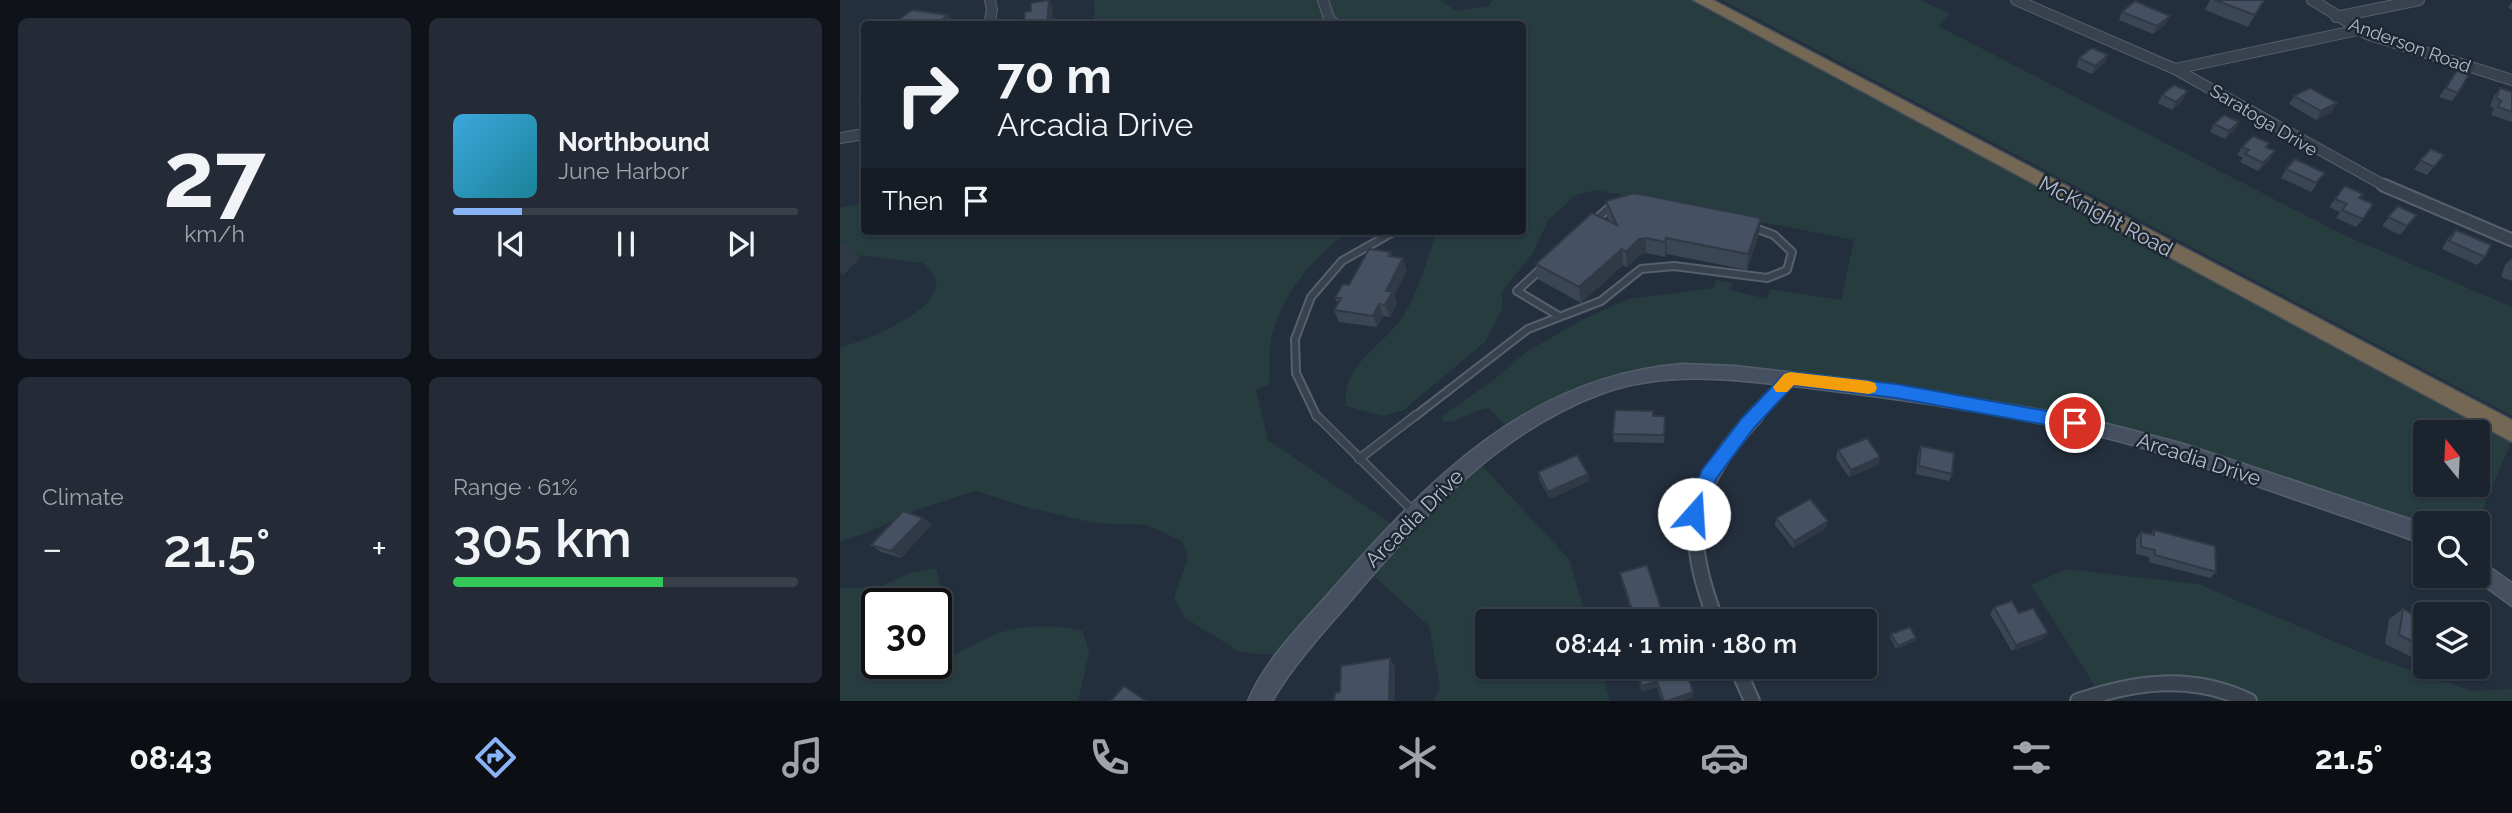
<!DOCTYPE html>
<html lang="en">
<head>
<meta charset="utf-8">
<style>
	body { margin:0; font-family:Raleway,sans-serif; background:#242b36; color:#f1f3f6; height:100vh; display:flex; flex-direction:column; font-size:26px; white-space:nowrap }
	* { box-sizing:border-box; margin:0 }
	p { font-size:23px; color:#a0a4aa }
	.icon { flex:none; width:38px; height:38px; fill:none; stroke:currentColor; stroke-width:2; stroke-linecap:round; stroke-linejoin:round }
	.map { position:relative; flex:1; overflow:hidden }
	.details { display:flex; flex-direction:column; gap:18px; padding:18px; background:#0f1319; width:840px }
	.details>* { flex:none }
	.banner { position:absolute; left:21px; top:21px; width:665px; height:214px; border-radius:7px; box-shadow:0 2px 5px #0004,0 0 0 2px #39404a; background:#1b232e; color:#f1f3f6; overflow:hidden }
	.needle { width:46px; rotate:342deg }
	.fabs { position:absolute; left:1573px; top:420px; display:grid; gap:14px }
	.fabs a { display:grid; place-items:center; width:77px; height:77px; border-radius:7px; background:#1b232e; box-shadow:0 2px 5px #0004,0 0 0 2px #39404a; font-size:35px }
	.speed { position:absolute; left:21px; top:588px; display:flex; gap:14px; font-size:35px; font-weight:700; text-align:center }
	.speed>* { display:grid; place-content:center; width:91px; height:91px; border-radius:50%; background:#1b232e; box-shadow:0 2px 5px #0004,0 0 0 2px #39404a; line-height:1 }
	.speed .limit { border:4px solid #111; border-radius:10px; background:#fff; color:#111 }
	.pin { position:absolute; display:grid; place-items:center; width:60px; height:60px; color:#fff; margin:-30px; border:4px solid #fff; border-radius:50%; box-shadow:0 2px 7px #0007 }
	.me { position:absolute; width:77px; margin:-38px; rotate:19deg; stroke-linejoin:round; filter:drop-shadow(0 0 5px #0008) }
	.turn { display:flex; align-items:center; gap:24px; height:147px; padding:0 21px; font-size:32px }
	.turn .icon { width:91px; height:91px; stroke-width:2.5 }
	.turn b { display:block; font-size:49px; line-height:60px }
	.then { display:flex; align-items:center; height:66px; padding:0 21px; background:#0003; gap:14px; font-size:26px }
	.big { font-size:52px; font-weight:600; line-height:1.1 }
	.details .widget { flex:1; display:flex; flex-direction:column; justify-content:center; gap:10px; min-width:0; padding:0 24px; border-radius:10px; background:#242b36 }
	.details .dial { align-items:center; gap:0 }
	.dial b { font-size:91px; line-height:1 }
	.song { display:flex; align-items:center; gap:21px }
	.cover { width:84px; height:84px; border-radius:10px; background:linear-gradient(135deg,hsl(200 70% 55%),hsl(190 70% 35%)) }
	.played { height:7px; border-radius:4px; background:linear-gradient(90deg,#8ab4f8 20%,#39404a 20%) }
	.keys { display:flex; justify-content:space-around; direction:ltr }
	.heat { display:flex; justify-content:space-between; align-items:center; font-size:38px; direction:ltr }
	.charge { height:10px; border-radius:5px; background:linear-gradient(90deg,#34c759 61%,#39404a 0) }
	.details .tiles { flex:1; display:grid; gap:18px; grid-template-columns:repeat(2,1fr) }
	.trip { position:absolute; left:635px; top:609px; width:402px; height:70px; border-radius:7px; background:#1b232e; box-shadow:0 2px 5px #0004,0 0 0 2px #39404a; font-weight:600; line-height:70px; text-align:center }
	.tab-bar { display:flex; height:112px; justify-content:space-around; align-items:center; background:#0b0e12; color:#a0a4aa }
	.tab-bar .icon { width:49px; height:49px }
	.tab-bar .on { color:#8ab4f8 }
	.tab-bar b { font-size:32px; color:#f1f3f6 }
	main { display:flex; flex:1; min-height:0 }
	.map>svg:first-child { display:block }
</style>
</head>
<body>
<main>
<section class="details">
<div class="tiles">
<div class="widget dial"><b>27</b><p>km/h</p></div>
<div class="widget">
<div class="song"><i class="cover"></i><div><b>Northbound</b><p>June Harbor</p></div></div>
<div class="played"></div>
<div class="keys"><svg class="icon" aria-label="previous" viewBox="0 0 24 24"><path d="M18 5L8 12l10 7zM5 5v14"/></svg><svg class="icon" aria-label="pause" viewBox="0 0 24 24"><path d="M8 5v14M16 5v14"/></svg><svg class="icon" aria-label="next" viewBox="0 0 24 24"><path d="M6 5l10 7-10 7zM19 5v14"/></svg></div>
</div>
<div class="widget"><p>Climate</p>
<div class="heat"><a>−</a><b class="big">21.5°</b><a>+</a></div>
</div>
<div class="widget"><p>Range · 61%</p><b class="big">305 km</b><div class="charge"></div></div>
</div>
</section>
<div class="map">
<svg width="1672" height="701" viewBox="0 0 1672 701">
	<rect width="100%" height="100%" fill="#242f3e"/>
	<g fill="#263c3f" fill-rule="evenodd">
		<path d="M 254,0 L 600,0 L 616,11 L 649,6 L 653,0 L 861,0 L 1672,440 L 1637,523 L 1586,523 L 1585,536 L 1256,427 L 883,370 L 759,387 L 672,433 L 649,408 C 633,409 619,423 603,422 L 602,416 L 656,378 L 686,352 L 744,319 L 788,299 L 874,288 L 876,280 L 893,283 L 890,290 L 927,299 L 930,289 L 1001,300 L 1014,240 L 756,190 L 736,195 L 708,220 L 693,253 L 662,292 L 662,310 L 645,342 L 562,411 L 542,416 L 506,406 C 501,362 546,346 565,313 C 580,289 587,257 597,231 L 682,231 L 682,24 L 255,24 ZM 1586,432 L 1638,432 L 1638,485 L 1586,485 Z"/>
		<path d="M 882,0 L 1081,0 L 1110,14 L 1098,26 L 1504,235 L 1672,307 L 1672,416 Z"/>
		<path d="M 24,203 L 24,231 L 512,231 C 473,253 436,302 430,347 C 429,359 430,372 429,385 L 416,390 L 428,440 L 559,529 L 635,458 L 729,559 L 747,621 L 648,621 L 648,667 L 760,667 L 770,701 L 594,701 L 600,686 L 589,626 L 525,568 L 452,654 L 416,654 L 398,651 L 344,617 L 334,598 L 348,558 L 342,541 L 307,525 L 255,523 L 190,508 L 135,491 L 73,511 L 33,530 L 0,542 L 0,347 C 24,342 81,317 93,295 C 95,291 96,284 97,279 L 83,263 L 0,253 L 0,208 Z"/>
		<path d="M 96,568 L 100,584 L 94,604 L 37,604 L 37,663 L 96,663 L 96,661 C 120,655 139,639 162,632 C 187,625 218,625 243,631 L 249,653 L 238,701 L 0,701 L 0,588 L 38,587 L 73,572 Z"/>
		<path d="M 1226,569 L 1358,584 L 1524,654 L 1632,691 L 1672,689 L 1672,701 L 1409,701 L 1363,684 L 1260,694 L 1191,585 Z"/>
	</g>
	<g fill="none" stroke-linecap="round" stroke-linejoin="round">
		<defs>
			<g id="lane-far1">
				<path d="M 753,222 L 771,206"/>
				<path d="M 703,267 L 677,291 L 719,316"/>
				<path d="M 477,417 L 456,373 L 455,339 L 471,297 L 502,261 L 555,231"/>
				<path d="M 574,417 L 688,329 L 761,301 L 801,269 L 834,266 L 927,278 L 947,270 L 952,252 L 934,235 L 912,227"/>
			</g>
			<g id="lane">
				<path d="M 476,415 L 573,511"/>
				<path d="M 519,459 L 576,415"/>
			</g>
			<g id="street-far2">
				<path d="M 483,0 L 490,21 L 495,24"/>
				<path d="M 1176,0 L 1335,69 L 1547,187"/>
				<path d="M 1472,0 L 1527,34 L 1672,80"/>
				<path d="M 1496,17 L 1579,0"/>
				<path d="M 149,24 L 152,10 L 150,0"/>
				<path d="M 1335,69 L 1518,30"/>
				<path d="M 0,138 L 24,134"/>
			</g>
			<g id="street-far1">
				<path d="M 1543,185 L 1672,240"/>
				<path d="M 914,417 L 950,378"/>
			</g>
			<g id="street">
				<path d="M 876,621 C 841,527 850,489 916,415"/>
				<path d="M 897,667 L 912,701"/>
				<path d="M 1238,701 C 1297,681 1352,674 1409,701"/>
			</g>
			<g id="secondary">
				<path d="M 842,364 L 895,366 L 1026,381 L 1237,416 L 1340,443 L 1566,518 L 1586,526 L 1586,545 C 1538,527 1491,512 1443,495 C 1379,473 1316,449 1250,434 C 1161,413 1068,400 978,389 C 907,381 832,368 763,393 C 659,431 583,515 513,598 C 484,631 454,664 432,701 L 408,701 C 425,660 462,624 491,591 C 588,480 687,377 842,364 Z"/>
				<path d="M 1638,559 L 1672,583 L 1672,606 L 1631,576 L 1638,576 Z"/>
			</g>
			<path id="highway" d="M 853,0 L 873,0 L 1672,420 L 1672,442 Z"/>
		</defs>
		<use href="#lane-far1" stroke="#565f6c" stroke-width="10"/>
		<use href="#lane" stroke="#565f6c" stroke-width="10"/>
		<use href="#street-far2" stroke="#565f6c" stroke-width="12"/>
		<use href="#street-far1" stroke="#565f6c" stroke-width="15"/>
		<use href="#street" stroke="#565f6c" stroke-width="18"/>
		<use href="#secondary" stroke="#565f6c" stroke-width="3"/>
		<use href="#highway" stroke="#434c59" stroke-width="3"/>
		<use href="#lane-far1" stroke="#38414e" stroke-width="6"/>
		<use href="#lane" stroke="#38414e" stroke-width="7"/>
		<use href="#street-far2" stroke="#38414e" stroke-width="10"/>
		<use href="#street-far1" stroke="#38414e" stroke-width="11"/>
		<use href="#street" stroke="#38414e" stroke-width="14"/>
		<use href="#secondary" fill="#465061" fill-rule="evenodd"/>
		<use href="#highway" fill="#746855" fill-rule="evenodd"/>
	</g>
	<g fill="#3b4654">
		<path d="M 1370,0 L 1424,0 L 1408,27 L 1365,10 Z"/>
		<path d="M 1672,2 L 1672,10 L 1668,7 Z"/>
		<path d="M 1282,12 L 1326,24 L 1313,34 L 1279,20 Z"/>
		<path d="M 57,21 L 113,23 L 111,24 L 59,24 Z"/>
		<path d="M 1268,55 L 1264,63 L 1252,74 L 1236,67 L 1239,58 Z"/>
		<path d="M 1622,62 L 1618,93 L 1612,101 L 1599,97 Z"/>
		<path d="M 1660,88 L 1672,92 L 1672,122 L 1651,115 L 1654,109 L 1650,106 L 1654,96 Z"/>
		<path d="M 24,90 L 24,108 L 19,101 Z"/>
		<path d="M 1322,95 L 1343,100 L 1332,110 L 1318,103 Z"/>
		<path d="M 1454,96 L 1492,112 L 1476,120 L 1449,104 Z"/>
		<path d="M 1399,122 L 1395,130 L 1385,139 L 1370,132 L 1374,124 Z"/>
		<path d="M 1429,143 L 1427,147 L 1435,151 L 1430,159 L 1418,171 L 1400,162 L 1403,158 L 1397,155 L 1402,147 Z"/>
		<path d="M 1591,149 L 1604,155 L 1587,175 L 1574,169 Z"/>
		<path d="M 1446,169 L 1479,181 L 1471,192 L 1441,178 Z"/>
		<path d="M 1505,186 L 1519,198 L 1523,219 L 1516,227 L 1496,218 L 1500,212 L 1489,207 Z"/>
		<path d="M 766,201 L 919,234 L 907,270 L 827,254 L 825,257 L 806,253 L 799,255 L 787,267 L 783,265 L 741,303 L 698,279 L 696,264 L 769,222 L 767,216 Z"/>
		<path d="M 1558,206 L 1577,215 L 1560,235 L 1542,226 Z"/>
		<path d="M 1616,230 L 1645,257 L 1637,265 L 1602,249 L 1608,238 Z"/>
		<path d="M 551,252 L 552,257 L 567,270 L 554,296 L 557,303 L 550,317 L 543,316 L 537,327 L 499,322 L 494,310 L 498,304 L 495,298 L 509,285 Z"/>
		<path d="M 1672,258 L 1672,281 L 1661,277 L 1665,265 Z"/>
		<path d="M 813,416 L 825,416 L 824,443 L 774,442 L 773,434 Z"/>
		<path d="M 1081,446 L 1112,474 L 1109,481 L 1076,474 L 1078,454 Z"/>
		<path d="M 998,450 L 1040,457 L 1038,465 L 1009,477 L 996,458 Z"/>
		<path d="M 698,472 L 749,481 L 710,499 L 699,479 Z"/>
		<path d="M 936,518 L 988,521 L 986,528 L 953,548 L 935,525 Z"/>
		<path d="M 92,524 L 61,558 L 41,552 L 31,545 Z"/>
		<path d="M 1314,530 L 1376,572 L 1370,578 L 1309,562 L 1309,557 L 1296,554 L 1296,539 L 1301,532 L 1310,534 Z"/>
		<path d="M 780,573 L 821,608 L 821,614 L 798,621 L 794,621 L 781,579 Z"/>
		<path d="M 1154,607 L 1179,613 L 1208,633 L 1203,639 L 1172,651 L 1150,614 Z"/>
		<path d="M 1563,609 L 1576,616 L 1581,613 L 1586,615 L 1586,658 L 1579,655 L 1574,658 L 1545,644 L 1549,619 Z"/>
		<path d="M 1051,634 L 1076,638 L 1075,641 L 1056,649 L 1050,637 Z"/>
		<path d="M 795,667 L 845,667 L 853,697 L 842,701 L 822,701 L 817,687 L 802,692 Z"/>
		<path d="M 1603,667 L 1627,667 L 1616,673 Z"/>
	</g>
	<g fill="#303945">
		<path d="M 209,0 L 213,8 L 212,24 L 207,24 Z"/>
		<path d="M 108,15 L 113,23 L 111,24 L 95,24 Z"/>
		<path d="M 1330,16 L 1326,24 L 1313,34 L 1317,26 Z"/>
		<path d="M 1268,55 L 1264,63 L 1252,74 L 1255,66 Z"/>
		<path d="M 1348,91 L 1343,100 L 1332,110 L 1336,102 Z"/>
		<path d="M 1497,103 L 1492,112 L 1476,120 L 1481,111 Z"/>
		<path d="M 1399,122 L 1395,130 L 1385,139 L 1389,131 Z"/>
		<path d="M 1435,151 L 1430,159 L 1418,171 L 1423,163 Z"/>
		<path d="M 921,218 L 919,234 L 907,270 L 908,254 Z"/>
		<path d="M 806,238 L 806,253 L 799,255 L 787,267 L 786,252 L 799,239 Z"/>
		<path d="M 826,238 L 827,254 L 825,257 L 825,242 Z"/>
		<path d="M 5,243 L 20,258 L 3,275 L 0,272 L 0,247 Z"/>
		<path d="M 782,249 L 783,265 L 741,303 L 739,287 Z"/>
		<path d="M 563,258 L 567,270 L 554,296 L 557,303 L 550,317 L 545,305 L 546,291 Z"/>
		<path d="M 539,304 L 543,316 L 537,327 L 533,316 Z"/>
		<path d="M 1040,457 L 1038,465 L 1009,477 L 1011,470 Z"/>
		<path d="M 748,474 L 749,481 L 710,499 L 708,492 Z"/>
		<path d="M 83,518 L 92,524 L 61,558 L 51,551 Z"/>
		<path d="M 988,521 L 986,528 L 953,548 L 954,541 Z"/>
		<path d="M 821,608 L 821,614 L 798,621 L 794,621 L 794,616 Z"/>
		<path d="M 1208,633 L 1203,639 L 1172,651 L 1176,645 Z"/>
		<path d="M 1076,638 L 1075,641 L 1056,649 L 1058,646 Z"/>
		<path d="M 550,658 L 555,666 L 555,701 L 549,701 Z"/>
		<path d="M 817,681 L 817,687 L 802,692 L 802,686 Z"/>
		<path d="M 853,692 L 853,697 L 842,701 L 827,701 Z"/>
	</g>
	<g fill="#455162" stroke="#303945" stroke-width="2">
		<path d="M 209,0 L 207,24 L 184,24 L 185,12 L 191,11 L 191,3 Z"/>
		<path d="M 1375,0 L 1424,0 L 1415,15 Z"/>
		<path d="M 1295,1 L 1330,16 L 1317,26 L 1282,12 Z"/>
		<path d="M 72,10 L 108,15 L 95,24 L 83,24 L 57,21 Z"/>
		<path d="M 1252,48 L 1268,55 L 1255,66 L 1239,58 Z"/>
		<path d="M 1622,62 L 1634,66 L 1618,93 L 1606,88 Z"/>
		<path d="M 1334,85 L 1348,91 L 1336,102 L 1322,95 Z"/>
		<path d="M 1470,88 L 1497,103 L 1481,111 L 1454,96 Z"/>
		<path d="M 1660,88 L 1672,92 L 1672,112 L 1658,107 L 1661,101 L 1656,98 Z"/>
		<path d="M 24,90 L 24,101 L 19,101 Z"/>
		<path d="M 1384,115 L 1399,122 L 1389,131 L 1374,124 Z"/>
		<path d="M 1413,136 L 1429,143 L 1426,147 L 1435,151 L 1423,163 L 1405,154 L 1409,150 L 1402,147 Z"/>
		<path d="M 1591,149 L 1604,155 L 1594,167 L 1580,160 Z"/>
		<path d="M 1455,159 L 1485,173 L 1476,183 L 1446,169 Z"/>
		<path d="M 1505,186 L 1523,194 L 1519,198 L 1533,204 L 1523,219 L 1502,210 L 1507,204 L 1495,199 Z"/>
		<path d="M 794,193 L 921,218 L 908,254 L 826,238 L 825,242 L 806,238 L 799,239 L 786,252 L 782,249 L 739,287 L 696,264 L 752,213 L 777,225 L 766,201 Z"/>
		<path d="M 1558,206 L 1577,215 L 1567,226 L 1548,217 Z"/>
		<path d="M 1616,230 L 1651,245 L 1645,257 L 1609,241 Z"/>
		<path d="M 529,249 L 551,252 L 548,256 L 563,258 L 546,291 L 553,291 L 545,305 L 539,304 L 533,316 L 494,310 L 501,298 L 495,298 L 503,284 L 509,285 Z"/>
		<path d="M 775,410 L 813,411 L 813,416 L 825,416 L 824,435 L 773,434 Z"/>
		<path d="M 1027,438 L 1040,457 L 1011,470 L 998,450 Z"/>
		<path d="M 1081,446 L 1114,453 L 1112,474 L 1079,466 Z"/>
		<path d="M 737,455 L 748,474 L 708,492 L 698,472 Z"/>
		<path d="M 970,499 L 988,521 L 954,541 L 936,518 Z"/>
		<path d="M 63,511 L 83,518 L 51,551 L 31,545 Z"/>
		<path d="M 1314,530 L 1375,546 L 1376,572 L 1315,555 L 1315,550 L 1301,547 L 1301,532 L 1314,535 Z"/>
		<path d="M 807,565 L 821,608 L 794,616 L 780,573 Z"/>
		<path d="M 1172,601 L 1179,613 L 1193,608 L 1208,633 L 1176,645 L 1154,607 Z"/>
		<path d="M 1563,609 L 1580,618 L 1581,613 L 1586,615 L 1586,648 L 1559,635 Z"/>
		<path d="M 1070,627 L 1076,638 L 1058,646 L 1051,634 Z"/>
		<path d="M 550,658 L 549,701 L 494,701 L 495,693 L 500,692 L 501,666 Z"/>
		<path d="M 795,667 L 845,667 L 853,692 L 827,701 L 824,701 L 817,681 L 802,686 Z"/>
		<path d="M 284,686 L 306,701 L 271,701 Z"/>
	</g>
	<path fill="#1a73e8" stroke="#114b97" stroke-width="2" d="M 950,372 L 1056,384 L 1235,416 L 1241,418 L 1244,423 L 1241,428 L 1235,430 L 1056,398 L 954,385 L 914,428 L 876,479 L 861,520 L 854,522 L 848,520 L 845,514 L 862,470 L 902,418 L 944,374 Z"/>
	<path fill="#f59e0b" d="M 950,372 L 1029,381 L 1035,383 L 1037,388 L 1035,392 L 1029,394 L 954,385 L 947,392 L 936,392 L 933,387 L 944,374 Z"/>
	<g text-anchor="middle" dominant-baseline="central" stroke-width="5" stroke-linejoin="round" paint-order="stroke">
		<g font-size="18" fill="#b4bcc9" stroke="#1d2633">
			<text transform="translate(1570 45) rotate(20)">Anderson Road</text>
			<text transform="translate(1424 120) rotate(31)">Saratoga Drive</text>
		</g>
		<g font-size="21" fill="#b4bcc9" stroke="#1d2633">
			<text transform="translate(1266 216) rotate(28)">McKnight Road</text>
			<text transform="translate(1359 459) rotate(18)">Arcadia Drive</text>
			<text transform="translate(574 518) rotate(-45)">Arcadia Drive</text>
		</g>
	</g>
</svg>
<div class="fabs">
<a><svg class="needle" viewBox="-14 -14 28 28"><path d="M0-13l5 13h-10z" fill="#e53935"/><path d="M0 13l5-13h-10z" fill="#a0a4aa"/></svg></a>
<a><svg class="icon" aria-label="search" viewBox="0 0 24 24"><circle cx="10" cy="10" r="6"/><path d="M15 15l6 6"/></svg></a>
<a><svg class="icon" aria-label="layers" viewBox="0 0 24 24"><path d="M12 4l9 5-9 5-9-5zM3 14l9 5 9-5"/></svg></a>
</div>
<div class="speed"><div class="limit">30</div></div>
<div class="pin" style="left:1235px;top:423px;background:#d93025"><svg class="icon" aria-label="arrive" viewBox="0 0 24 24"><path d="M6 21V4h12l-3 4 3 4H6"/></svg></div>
<svg class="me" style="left:854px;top:514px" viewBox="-20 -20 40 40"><circle r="19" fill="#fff"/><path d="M0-13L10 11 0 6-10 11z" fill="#1a73e8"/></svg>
<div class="trip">08:44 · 1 min · 180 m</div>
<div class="banner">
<div class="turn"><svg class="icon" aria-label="right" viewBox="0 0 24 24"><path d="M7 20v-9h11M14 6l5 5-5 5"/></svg><div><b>70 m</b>Arcadia Drive</div></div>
<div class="then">Then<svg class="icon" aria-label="arrive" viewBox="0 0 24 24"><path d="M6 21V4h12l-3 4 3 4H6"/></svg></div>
</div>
</div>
</main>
<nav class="tab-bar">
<b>08:43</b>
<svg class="icon on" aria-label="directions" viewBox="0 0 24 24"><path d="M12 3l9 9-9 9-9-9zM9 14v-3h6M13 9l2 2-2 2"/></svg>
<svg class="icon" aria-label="music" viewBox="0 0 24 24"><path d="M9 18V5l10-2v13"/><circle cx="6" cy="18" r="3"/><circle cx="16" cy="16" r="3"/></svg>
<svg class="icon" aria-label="phone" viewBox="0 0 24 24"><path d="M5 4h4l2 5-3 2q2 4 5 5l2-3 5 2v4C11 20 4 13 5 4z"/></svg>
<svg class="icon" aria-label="climate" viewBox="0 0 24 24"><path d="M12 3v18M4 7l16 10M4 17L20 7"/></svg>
<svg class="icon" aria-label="car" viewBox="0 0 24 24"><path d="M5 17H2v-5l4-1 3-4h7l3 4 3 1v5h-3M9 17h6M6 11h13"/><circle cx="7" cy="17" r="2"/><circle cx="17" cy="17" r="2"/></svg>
<svg class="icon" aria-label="filters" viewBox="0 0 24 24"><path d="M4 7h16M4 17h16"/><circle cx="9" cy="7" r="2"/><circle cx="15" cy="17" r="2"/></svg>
<b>21.5°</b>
</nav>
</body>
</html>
